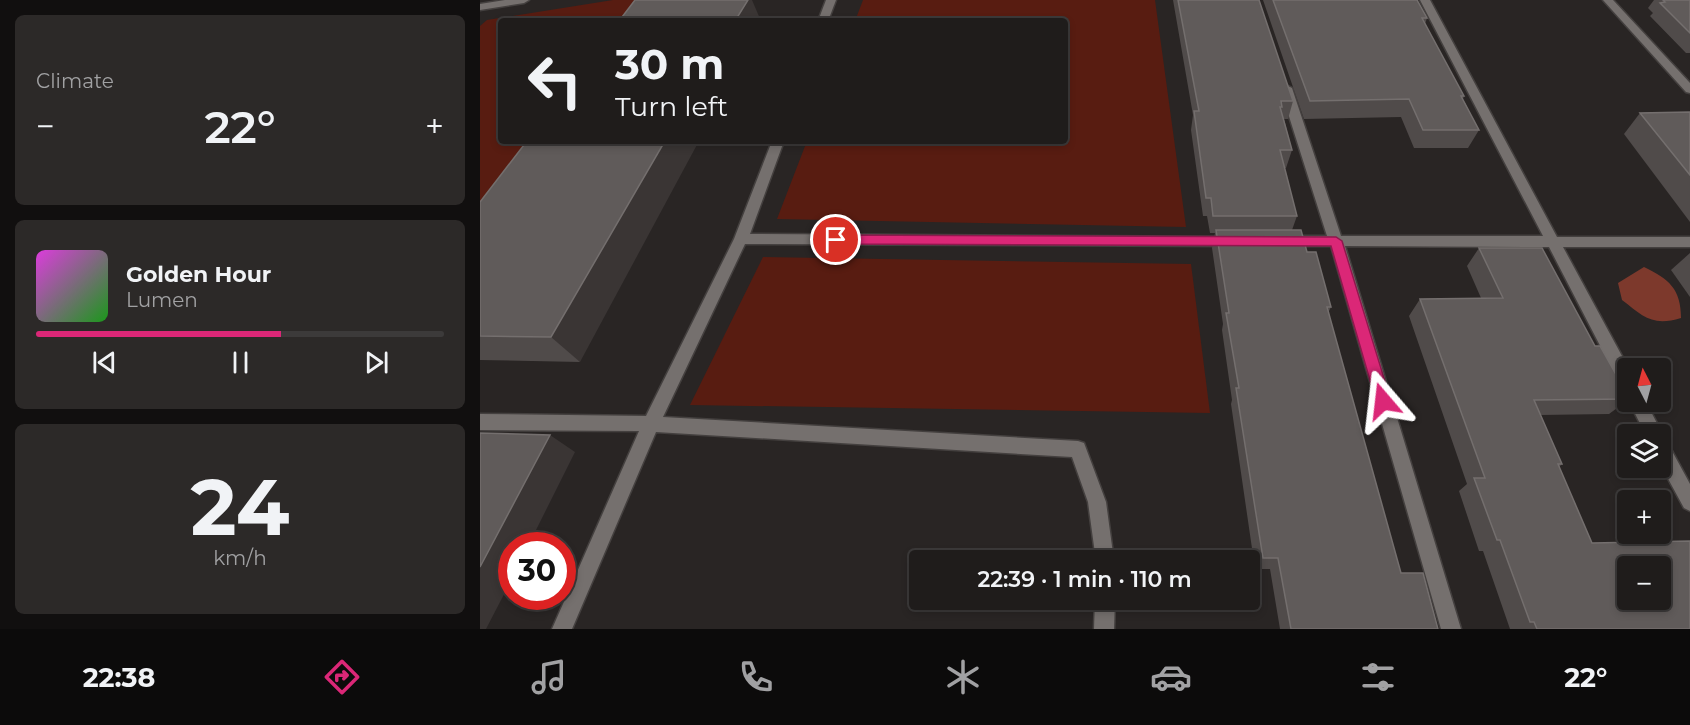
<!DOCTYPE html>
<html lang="en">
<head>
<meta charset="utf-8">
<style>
	body { margin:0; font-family:Montserrat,sans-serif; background:#2c2928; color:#f1f3f6; height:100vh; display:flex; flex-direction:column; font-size:22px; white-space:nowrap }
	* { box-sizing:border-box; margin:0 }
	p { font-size:20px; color:#a1a1a3 }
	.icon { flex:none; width:33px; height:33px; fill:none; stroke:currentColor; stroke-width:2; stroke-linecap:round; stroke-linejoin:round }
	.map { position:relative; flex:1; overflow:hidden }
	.side { display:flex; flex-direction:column; gap:15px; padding:15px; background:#110f0f; width:480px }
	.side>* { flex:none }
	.guide { position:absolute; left:18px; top:18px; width:570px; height:126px; border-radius:6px; box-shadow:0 3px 9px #0003,0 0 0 2px #3c3a3a; background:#1f1c1b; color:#f1f3f6; overflow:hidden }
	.needle { width:39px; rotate:354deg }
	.tools { position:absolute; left:1137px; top:358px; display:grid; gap:12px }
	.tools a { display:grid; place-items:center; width:54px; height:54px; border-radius:6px; background:#1f1c1b; box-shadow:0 3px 9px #0003,0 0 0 2px #3c3a3a; font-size:30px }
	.speed { position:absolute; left:18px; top:532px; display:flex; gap:12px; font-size:30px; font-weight:700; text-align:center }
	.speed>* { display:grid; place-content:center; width:78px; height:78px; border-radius:50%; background:#1f1c1b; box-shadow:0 3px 9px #0003,0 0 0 2px #3c3a3a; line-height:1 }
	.speed .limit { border:9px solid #d22; background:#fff; color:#111 }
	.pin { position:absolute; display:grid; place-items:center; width:51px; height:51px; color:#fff; margin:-26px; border:3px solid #fff; border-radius:50%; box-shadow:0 2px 6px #0007 }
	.me { position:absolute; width:66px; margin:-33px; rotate:343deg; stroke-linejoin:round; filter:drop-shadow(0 0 4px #0008) }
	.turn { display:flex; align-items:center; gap:21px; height:126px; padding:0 18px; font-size:27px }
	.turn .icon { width:78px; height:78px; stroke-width:2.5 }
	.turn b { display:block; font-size:42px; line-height:51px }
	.big { font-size:45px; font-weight:600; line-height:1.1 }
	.side .card { flex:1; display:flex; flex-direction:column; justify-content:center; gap:9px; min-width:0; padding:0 21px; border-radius:9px; background:#2c2928 }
	.side .dial { align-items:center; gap:0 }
	.dial b { font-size:78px; line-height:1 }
	.song { display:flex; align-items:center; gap:18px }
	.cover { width:72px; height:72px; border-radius:9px; background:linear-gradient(135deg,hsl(300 70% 55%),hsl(120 70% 35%)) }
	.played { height:6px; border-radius:3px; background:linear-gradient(90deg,#db2777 60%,#3c3a3a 60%) }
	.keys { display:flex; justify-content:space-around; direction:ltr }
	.heat { display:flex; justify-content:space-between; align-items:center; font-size:33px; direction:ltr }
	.trip { position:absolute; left:429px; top:550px; width:351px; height:60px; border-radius:6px; background:#1f1c1b; box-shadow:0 3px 9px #0003,0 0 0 2px #3c3a3a; font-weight:600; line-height:60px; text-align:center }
	.tabs { display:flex; height:96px; justify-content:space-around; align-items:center; background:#0c0b0b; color:#a1a1a3 }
	.tabs .icon { width:42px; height:42px }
	.tabs .selected { color:#db2777 }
	.tabs b { font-size:27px; color:#f1f3f6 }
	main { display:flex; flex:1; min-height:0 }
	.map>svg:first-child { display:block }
</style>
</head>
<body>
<main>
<section class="side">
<div class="card"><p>Climate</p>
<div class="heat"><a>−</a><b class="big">22°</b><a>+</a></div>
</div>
<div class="card">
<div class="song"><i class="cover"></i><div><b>Golden Hour</b><p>Lumen</p></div></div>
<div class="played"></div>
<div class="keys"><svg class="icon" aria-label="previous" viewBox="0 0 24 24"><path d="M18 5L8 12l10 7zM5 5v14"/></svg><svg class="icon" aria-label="pause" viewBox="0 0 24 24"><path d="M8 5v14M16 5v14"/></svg><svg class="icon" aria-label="next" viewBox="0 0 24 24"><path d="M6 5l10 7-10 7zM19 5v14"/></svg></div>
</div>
<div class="card dial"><b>24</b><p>km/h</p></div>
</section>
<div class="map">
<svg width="1210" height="629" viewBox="0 0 1210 629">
	<rect width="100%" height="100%" fill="#292524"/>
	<g fill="#581c11">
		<path d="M 133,0 L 165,0 L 149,21 L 21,21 L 21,141 L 55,141 L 0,211 L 0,26 L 7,20 Z"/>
		<path d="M 383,0 L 675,0 L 706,227 L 297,219 L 327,141 L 585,141 L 585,21 L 375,21 Z"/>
		<path d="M 283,257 L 711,264 L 730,413 L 210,405 Z"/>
	</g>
	<path fill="#7d392c" d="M 1164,267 C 1189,279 1201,289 1201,318 C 1172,327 1163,316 1142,300 L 1138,283 Z"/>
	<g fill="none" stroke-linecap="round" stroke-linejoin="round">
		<defs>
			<g id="minor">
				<path d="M 25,0 L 49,0 L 44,3 L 0,10 L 0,4 Z"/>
				<path d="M 346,0 L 356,0 L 348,21 L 338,21 Z"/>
				<path d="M 940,0 L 950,0 L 1077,237 L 1210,237 L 1210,247 L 1083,247 L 1149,369 L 1148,390 L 1142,388 L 1069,247 L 865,246 L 981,629 L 961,629 L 851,246 L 804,246 L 797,241 L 804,236 L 847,236 L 800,88 L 806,85 L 812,88 L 861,236 L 1063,236 Z"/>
				<path d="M 1123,0 L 1133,0 L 1210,83 L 1210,93 L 1206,92 Z"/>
				<path d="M 292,141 L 304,141 L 270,234 L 758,237 L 760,241 L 753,246 L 265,244 L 183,417 L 598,441 L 604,443 L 626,502 L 634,561 L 616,561 L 608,502 L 592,457 L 176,432 L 92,629 L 72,629 L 159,431 L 0,430 L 0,414 L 166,416 L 254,239 Z"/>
				<path d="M 1149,402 L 1166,402 L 1183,435 L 1182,439 L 1186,440 L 1210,484 L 1210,511 L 1204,508 L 1180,464 L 1180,435 L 1166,435 Z"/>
				<path d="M 615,600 L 635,600 L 634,629 L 614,629 Z"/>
			</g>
		</defs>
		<use href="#minor" stroke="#44403f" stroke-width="3"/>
		<use href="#minor" fill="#75706e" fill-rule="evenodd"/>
	</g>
	<g fill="#504b4a">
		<path d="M 693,0 L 779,0 L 813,101 L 808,119 L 804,119 L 812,150 L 806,168 L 804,168 L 817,216 L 812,230 L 827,252 L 851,307 L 848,313 L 921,573 L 958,629 L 800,629 L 790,569 L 775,569 L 751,404 L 752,400 L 742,330 L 743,324 L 732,248 L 735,233 L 730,233 L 727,216 L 723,216 L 711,130 L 713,115 Z"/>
		<path d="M 783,0 L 937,0 L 947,18 L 945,24 L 984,96 L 983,99 L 999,130 L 988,148 L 934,148 L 921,117 L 824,119 Z"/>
		<path d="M 1174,0 L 1210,0 L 1210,53 L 1206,53 L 1170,16 L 1173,13 L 1168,8 Z"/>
		<path d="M 1210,112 L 1210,222 L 1144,134 L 1160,113 Z"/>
		<path d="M 0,202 L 100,362 L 0,360 Z"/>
		<path d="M 999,248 L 1115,346 L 1148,396 L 1148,400 L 1129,414 L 1060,415 L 1082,464 L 1079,467 L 1112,543 L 1210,629 L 1030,629 L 1003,551 L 999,551 L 979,491 L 987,484 L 929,316 L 940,299 L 1001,298 L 987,266 Z"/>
		<path d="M 1210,253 L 1210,297 L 1191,270 Z"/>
	</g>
	<g fill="#3a3534">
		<path d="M 268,0 L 272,0 L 281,21 L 255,21 Z"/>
		<path d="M 185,141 L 219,141 L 100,362 L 71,337 Z"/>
		<path d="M 70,435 L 95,452 L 48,546 L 32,546 L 32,579 L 6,629 L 0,629 L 0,567 Z"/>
	</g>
	<g fill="#605b5a" stroke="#746f6e" stroke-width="1.5" fill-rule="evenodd">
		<path d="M 155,0 L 268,0 L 255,21 L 139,21 Z"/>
		<path d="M 698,0 L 779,0 L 813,101 L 801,101 L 802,107 L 800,107 L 812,150 L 800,150 L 817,216 L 733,216 L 731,198 L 726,198 L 714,111 L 719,111 Z"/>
		<path d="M 793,0 L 937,0 L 947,18 L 942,18 L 984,96 L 981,96 L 999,130 L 943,130 L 929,99 L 830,101 Z"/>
		<path d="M 1183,0 L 1210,0 L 1210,33 L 1180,3 L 1185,2 Z"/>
		<path d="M 1210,112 L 1210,175 L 1160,113 Z"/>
		<path d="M 47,141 L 185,141 L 71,337 L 0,336 L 0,202 Z"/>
		<path d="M 736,230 L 821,230 L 827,252 L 836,252 L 851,307 L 847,307 L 921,573 L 943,573 L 958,629 L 811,629 L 798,558 L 783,558 L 756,388 L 759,388 L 746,313 L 749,313 Z"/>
		<path d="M 999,248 L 1062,248 L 1115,346 L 1120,346 L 1148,396 L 1148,399 L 1054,400 L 1082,464 L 1078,464 L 1112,543 L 1210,541 L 1210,629 L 1057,629 L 1054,622 L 1050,622 L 1020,540 L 1017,540 L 994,478 L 1005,478 L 940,299 L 1023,298 ZM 1148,567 L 1180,567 L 1180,600 L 1148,600 Z"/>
		<path d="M 0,433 L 70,435 L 0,567 Z"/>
	</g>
	<path fill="#db2777" stroke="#8e194d" stroke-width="1.5" d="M 356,235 L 856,237 L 862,241 L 911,401 L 903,408 L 896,401 L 851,246 L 356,244 L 350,240 Z"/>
</svg>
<div class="tools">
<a><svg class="needle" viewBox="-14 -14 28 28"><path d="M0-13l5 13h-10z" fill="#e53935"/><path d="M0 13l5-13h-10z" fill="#a1a1a3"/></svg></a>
<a><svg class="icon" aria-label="layers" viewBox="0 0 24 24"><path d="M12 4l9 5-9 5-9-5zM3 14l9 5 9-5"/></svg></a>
<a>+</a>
<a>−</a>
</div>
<div class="speed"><div class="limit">30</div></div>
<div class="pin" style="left:356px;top:240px;background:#d93025"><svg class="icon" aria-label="arrive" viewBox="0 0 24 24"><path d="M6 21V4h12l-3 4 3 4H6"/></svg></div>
<svg class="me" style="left:903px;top:401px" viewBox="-20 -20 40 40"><path d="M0-17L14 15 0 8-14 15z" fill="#db2777" stroke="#fff" stroke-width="4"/></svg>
<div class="trip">22:39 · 1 min · 110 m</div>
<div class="guide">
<div class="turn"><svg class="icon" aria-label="left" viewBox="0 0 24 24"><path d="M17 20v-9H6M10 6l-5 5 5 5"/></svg><div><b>30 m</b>Turn left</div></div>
</div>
</div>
</main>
<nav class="tabs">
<b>22:38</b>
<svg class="icon selected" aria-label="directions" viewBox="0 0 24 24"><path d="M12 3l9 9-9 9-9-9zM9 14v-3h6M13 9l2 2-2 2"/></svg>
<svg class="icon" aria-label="music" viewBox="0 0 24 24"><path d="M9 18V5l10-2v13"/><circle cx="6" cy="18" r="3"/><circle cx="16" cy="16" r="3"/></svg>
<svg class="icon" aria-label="phone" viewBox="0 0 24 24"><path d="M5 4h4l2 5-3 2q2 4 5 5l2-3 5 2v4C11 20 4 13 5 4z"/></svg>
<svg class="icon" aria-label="climate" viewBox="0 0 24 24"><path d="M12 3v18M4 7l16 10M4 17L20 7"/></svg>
<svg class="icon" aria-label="car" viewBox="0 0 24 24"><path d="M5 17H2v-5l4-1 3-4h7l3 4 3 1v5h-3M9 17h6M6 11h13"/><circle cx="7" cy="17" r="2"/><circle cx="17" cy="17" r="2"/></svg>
<svg class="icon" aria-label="filters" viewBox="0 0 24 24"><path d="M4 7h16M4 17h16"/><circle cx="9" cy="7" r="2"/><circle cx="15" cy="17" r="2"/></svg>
<b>22°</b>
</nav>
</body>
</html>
